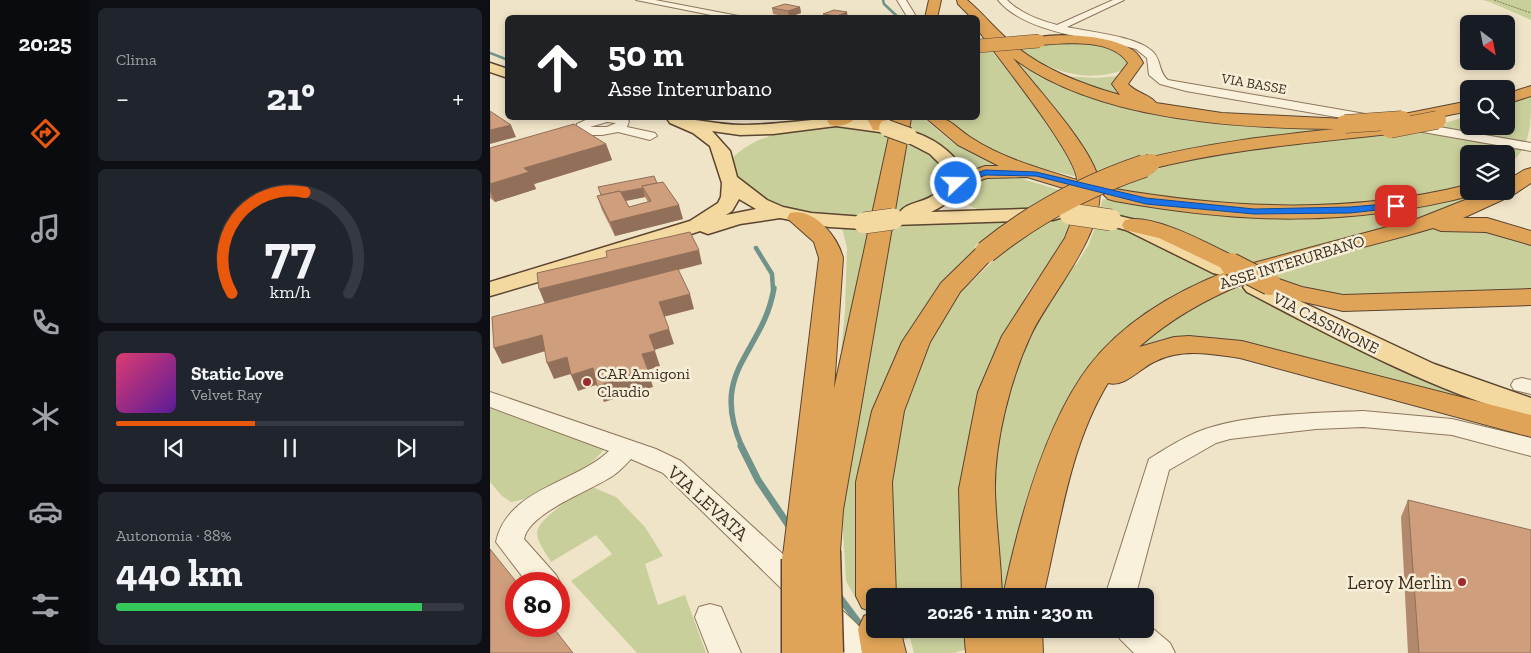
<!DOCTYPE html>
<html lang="it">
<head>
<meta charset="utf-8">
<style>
	body { margin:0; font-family:"Zilla Slab",serif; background:#20242c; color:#f1f3f6; height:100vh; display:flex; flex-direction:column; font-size:19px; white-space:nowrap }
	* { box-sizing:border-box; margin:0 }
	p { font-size:16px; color:#9ea1a6 }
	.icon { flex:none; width:28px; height:28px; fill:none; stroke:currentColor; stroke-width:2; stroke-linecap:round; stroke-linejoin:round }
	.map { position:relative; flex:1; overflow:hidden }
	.side { display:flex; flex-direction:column; gap:8px; padding:8px; background:#0d0f14; width:400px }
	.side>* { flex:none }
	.banner { position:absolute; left:15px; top:15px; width:475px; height:105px; border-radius:8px; box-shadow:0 2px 8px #0003; background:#202124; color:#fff; overflow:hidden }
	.needle { width:32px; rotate:148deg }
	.controls { position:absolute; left:970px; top:15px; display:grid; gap:10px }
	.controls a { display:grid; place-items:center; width:55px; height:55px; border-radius:8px; background:#171b24; box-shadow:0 2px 8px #0003; font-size:25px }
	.speed { position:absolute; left:15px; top:572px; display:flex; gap:10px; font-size:25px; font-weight:700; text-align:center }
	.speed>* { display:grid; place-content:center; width:65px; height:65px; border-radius:50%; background:#171b24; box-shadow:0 2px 8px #0003; line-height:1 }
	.speed .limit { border:8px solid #d22; background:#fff; color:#111 }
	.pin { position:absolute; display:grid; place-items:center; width:42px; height:42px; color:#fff; margin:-21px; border-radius:10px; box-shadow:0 2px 8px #0006 }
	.me { position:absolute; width:55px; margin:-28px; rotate:69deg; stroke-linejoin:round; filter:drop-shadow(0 0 4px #0008) }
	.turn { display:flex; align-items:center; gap:18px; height:105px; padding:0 20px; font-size:22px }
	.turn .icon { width:65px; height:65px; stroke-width:2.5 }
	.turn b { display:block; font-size:35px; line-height:42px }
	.big { font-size:38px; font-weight:700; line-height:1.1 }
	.side .tile { flex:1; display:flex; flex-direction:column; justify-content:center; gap:8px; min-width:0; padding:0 18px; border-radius:8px; background:#20242c }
	.side .dial { align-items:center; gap:0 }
	.dial svg { height:130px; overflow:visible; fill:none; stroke:#363941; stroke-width:7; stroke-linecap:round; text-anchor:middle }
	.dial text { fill:#f1f3f6; stroke:none }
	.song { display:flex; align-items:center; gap:15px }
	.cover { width:60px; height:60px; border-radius:8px; background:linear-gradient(135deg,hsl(340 70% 55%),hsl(270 70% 35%)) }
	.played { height:5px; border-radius:2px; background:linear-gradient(90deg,#ea580c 40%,#363941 40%) }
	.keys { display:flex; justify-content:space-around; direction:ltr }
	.heat { display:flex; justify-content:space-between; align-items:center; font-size:28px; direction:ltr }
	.charge { height:8px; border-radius:4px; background:linear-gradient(90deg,#34c759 88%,#363941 0) }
	.trip { position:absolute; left:376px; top:588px; width:288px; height:50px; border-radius:8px; background:#171b24; box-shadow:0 2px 8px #0003; font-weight:700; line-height:50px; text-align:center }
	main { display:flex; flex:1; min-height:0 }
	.tab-bar { display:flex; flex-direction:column; width:90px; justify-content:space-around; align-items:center; background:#090b0e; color:#9ea1a6 }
	.tab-bar .icon { width:35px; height:35px }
	.tab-bar .selected { color:#ea580c }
	.tab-bar b { font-size:22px; color:#f1f3f6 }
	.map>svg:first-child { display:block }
</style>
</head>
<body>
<main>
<nav class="tab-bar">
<b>20:25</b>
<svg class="icon selected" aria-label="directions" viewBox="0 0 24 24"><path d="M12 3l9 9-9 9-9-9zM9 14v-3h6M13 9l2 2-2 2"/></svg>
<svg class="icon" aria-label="music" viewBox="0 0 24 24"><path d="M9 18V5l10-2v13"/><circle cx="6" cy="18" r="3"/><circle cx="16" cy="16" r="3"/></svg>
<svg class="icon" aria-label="phone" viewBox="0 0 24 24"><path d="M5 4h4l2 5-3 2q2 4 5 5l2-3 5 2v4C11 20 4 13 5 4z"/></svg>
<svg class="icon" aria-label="climate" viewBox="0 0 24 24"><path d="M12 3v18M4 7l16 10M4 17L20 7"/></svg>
<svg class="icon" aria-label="car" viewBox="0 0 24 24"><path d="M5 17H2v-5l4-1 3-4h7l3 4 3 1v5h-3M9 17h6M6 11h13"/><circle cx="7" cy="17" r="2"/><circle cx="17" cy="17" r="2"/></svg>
<svg class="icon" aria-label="filters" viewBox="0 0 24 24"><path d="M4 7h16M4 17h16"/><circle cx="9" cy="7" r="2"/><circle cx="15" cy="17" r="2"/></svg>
</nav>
<section class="side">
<div class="tile"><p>Clima</p>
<div class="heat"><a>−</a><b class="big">21°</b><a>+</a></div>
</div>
<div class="tile dial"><svg viewBox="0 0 100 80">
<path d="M14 69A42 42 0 1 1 86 69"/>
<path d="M14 69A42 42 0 0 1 59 7" stroke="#ea580c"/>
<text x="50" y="56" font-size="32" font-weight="700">77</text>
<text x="50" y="72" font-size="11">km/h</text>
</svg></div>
<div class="tile">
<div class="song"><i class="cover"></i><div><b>Static Love</b><p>Velvet Ray</p></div></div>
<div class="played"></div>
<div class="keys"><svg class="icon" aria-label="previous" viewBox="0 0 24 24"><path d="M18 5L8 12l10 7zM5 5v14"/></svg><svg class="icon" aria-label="pause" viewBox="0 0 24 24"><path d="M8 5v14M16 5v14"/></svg><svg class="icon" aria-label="next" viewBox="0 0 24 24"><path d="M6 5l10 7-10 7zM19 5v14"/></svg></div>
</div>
<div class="tile"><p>Autonomia · 88%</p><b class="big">440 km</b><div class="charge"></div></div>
</section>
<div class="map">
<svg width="1041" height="653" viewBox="0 0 1041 653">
	<rect width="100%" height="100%" fill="#f0e4c8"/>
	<g fill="#c9cf9b">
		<path d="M 993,0 L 1041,0 L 1041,20 L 1000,2 Z"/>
		<path d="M 554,42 C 580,42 623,38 640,63 L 637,69 C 595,84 563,72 528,49 Z"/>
		<path d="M 499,47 C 525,81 577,139 588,177 C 540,167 489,152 453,118 L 488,118 L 488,49 Z"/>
		<path d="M 529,59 L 654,108 L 870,127 L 709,146 L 657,158 L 605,174 C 591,131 551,94 523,60 Z"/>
		<path d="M 573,76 L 606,78 L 629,76 L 639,100 Z"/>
		<path d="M 1041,95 C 1041,128 1041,148 1016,167 L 1016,154 L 979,154 L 979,183 C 865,221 735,209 619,188 L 637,179 L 709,156 L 836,138 L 915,134 L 957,125 L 954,123 L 979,116 L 979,126 L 1016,126 L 1016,103 Z"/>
		<path d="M 416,118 L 433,118 L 462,142 L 518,169 L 476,174 C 462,149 441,138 414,129 Z"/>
		<path d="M 344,124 L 402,134 L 385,214 L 346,218 L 302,209 L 279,200 L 251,181 L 244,174 L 241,159 C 270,131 306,130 344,124 Z"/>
		<path d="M 416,139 L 428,143 L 458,169 C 453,197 427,205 402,212 Z"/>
		<path d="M 493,177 L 526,177 L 573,191 C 562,196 550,206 538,209 C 520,215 473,215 469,192 L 475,185 Z"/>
		<path d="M 993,193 L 968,208 L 756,264 L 654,222 L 609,211 L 613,199 L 691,211 L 874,214 L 928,208 Z"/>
		<path d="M 554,218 L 584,220 L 581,231 L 538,292 L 510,344 L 472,563 L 474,596 L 401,596 L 399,492 L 404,455 L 420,387 L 436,344 L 467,296 L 510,254 Z"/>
		<path d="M 521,219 L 484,247 L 487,249 L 466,269 L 436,305 L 407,357 L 368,489 L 366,599 L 356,581 L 352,515 L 370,379 L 398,227 Z"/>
		<path d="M 606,224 C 652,228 689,256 729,277 L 649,325 L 526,545 L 521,596 L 506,596 L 499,491 L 509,420 L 535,333 L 581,265 L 586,265 L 599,244 Z"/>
		<path d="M 976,224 L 1041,241 L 1041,294 L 857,298 L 823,294 L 773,272 L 942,229 Z"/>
		<path d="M 383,227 L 345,414 L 355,311 L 357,248 L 352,228 Z"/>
		<path d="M 743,285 L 767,297 L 1041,420 L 694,337 L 676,338 L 656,344 L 652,342 L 654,336 Z"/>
		<path d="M 0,405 L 115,448 C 93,476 56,496 21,502 L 12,496 L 0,482 Z"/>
		<path d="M 100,486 L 126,497 L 155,527 L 173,556 L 155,564 L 168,605 L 195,595 L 216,653 L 147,653 L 81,581 L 122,554 L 106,535 L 61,562 C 56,553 47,542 47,533 C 47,518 88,495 100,486 Z"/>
		<path d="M 407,629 L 476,629 L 477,649 L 464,653 L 424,653 L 420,638 L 410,641 Z"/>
	</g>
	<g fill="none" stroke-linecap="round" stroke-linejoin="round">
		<g stroke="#6f938a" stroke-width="2.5">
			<path d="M 393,0 L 394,4 L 409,18"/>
			<path d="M 0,53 L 18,60"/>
		</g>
		<path stroke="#6f938a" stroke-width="4.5" d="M 266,248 L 282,274 L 283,289"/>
		<path stroke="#6f938a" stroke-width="5.5" d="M 252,447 C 218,370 273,354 284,288"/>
		<g stroke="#6f938a" stroke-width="7">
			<path d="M 251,446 L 268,480 L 301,529"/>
			<path d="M 348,595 L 374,630"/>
		</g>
		<defs>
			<g id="minor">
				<path d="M 146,0 L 165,0 L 259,18 L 236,18 Z"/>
				<path d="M 407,0 L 416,0 L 427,18 L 418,18 Z"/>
				<path d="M 508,0 L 517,0 C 531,14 549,20 567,25 L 623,0 L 634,0 L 577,27 C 599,32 646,36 662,51 C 672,60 668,72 678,80 L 881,115 L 887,119 L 881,123 L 696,91 L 670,84 L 659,75 L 657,58 L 646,49 C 605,38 536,34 508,0 Z"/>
				<path d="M 100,118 L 135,118 L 139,121 L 137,127 L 165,133 L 167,136 L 160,140 L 128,132 L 112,135 L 92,135 L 72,141 L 65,137 L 67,134 L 86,128 L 87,124 ZM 117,122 L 126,123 L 117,127 L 100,127 Z"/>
				<path d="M 915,121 L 1041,143 L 1041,151 L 910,128 L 909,125 Z"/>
				<path d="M 1032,378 L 1041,380 L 1041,394 L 1024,390 L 1021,385 L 1024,380 Z"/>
				<path d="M 0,392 L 166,449 L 191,461 L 320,579 L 325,588 L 320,597 L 310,601 L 300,597 L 173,473 L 141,459 C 136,464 131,470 124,475 C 103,490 39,512 34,539 L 66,575 L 71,584 L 69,588 L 69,584 L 38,584 L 6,542 C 17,489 85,483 119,451 L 0,407 Z"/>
				<path d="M 873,411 L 962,419 L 1041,438 L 1041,456 L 962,435 L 873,427 L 826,429 L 740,439 L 726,443 L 679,470 L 647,590 L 648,596 L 618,596 L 617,590 L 659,459 C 675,449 692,438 710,431 C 753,414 826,413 873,411 Z"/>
				<path d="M 333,599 C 351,605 380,635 388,653 L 351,653 L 322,621 L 318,612 L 322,603 Z"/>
				<path d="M 220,604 L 231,607 L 251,653 L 219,653 L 205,617 L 209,607 Z"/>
				<path d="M 655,622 L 680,643 L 685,653 L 644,653 L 630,639 L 626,629 L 655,629 Z"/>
			</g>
			<g id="major">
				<path d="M 0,63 L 18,69 L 18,78 L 0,72 Z"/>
				<path d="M 180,118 C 204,118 228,125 252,125 C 305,125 349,111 403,125 L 405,128 L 397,133 L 346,126 L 283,134 L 250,135 L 222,131 L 240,151 L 247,177 L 277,200 L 293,207 L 321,213 L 374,217 L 381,219 L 384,223 L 381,227 L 374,229 L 339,227 L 290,218 L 250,224 L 218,234 L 210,231 L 130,258 L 0,296 L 0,282 L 200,221 L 228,203 L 231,197 L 232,183 L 220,146 L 203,133 L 180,123 L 178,120 ZM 249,199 L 266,209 L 236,215 L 242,211 Z"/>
				<path d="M 419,131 C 444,137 462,152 476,172 C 472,192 460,203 441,212 L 563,208 L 570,210 L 573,214 L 570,218 L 563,220 L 403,225 L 396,223 L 393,219 L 396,215 L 409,213 C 421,196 449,208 458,172 L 440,154 L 413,140 L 411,136 L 413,132 Z"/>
				<path d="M 621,214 L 650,221 L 739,263 L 742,268 L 739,273 L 731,275 L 723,273 L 636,230 L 614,224 L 611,220 L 614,216 Z"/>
				<path d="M 765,280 L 944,364 L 1041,398 L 1041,418 C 940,390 849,340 757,292 L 753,287 L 757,282 Z"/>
			</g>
			<g id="highway">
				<path d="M 439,0 L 451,0 L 447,18 L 435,18 Z"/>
				<path d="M 467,0 L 477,0 C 495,15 509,34 528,48 C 557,71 595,85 630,95 L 622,84 L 638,63 C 622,38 575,43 549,45 L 542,41 L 544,38 C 569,32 623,35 644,51 C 648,54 651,59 653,63 L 638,84 C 646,93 661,95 666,103 L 732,113 L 855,119 L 861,120 L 864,124 L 861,127 L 900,124 L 906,125 L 909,129 L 906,133 L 900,134 C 819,143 740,149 661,169 L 654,167 L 651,163 L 654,159 C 717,143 779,136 844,129 C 743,128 606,120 523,58 C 546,87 596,141 607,174 C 624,227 560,292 540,337 C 520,380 504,444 505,491 C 506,526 511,561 512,596 L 472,596 L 469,489 L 488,392 L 512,336 L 575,238 L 587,207 L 587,188 L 580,190 L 537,177 L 497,178 L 466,189 L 459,187 L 456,183 L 459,179 L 495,166 L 509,166 L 468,145 L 436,118 C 459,115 462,125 480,137 C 512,158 550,169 587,180 C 587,155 506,55 488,30 L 488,18 L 482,18 L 468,4 Z"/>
				<path d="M 1041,86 L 1041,96 L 1016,104 L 1016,94 Z"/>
				<path d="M 979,101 L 979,111 L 914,124 L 908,123 L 905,119 L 908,115 L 914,114 Z"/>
				<path d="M 340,118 L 365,118 C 360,125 348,127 340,125 L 337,121 Z"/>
				<path d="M 377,118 L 394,118 L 398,126 L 395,130 L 383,130 Z"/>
				<path d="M 403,118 L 421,118 L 353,510 L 350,551 L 345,562 L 331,567 L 327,565 L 312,572 L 298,567 L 293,556 L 329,258 L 324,242 L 297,218 L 300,213 C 324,207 348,237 353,258 L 344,389 Z"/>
				<path d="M 1041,168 L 1041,183 L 1023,195 L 973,218 L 997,218 L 1041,231 L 1041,245 L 996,232 L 951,231 L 943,228 C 839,259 733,272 649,347 L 684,337 L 699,336 L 752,341 L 1041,415 L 1041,437 L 750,358 C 722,354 693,348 666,361 C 651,367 635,388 618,383 C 579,447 570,525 553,596 L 513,596 C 528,525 554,425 599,366 C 634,321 686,291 738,271 L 669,238 L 635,230 L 632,225 L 635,220 C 665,213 722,246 750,259 L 752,266 L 927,219 L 998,191 L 1016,191 L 1016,181 L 1034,170 Z"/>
				<path d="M 977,185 L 979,191 L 987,191 L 984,195 C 859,227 752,224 625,201 L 618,199 L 614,195 L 618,191 L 625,189 C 743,209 860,214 977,185 Z"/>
				<path d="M 496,245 L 504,247 L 508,252 L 470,292 L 440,342 L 414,411 L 402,482 L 406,596 L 385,596 L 385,629 L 410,629 L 416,653 L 372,653 L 368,629 L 374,616 L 383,612 L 372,608 L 366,596 L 366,482 L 382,411 L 412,342 L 451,283 L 488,247 Z"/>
				<path d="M 780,276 L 812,287 L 853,295 L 1041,289 L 1041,305 L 853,311 L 797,298 L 771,289 L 767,284 L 771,279 Z"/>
				<path d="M 474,629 L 552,629 L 553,653 L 476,653 Z"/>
			</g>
		</defs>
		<use href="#minor" stroke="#8d765c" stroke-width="2"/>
		<use href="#major" stroke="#5b4430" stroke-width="3"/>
		<use href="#highway" stroke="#5b4430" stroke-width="2"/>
		<path stroke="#8d765c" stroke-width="1" stroke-dasharray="2 1" stroke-linecap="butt" d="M 1004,0 L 1041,13"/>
		<use href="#minor" fill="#faf1dc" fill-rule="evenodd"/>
		<use href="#major" fill="#f3d9a0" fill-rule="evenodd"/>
		<use href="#highway" fill="#e0a458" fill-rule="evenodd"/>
		<defs>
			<path id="major-bridge-far1" d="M 397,128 L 419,136"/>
			<g id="major-bridge">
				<path d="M 580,214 L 621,220"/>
				<path d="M 374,223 L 403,219"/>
			</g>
			<path id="highway-bridge-far3" d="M 488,46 L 549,41"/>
			<g id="highway-bridge-far2">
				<path d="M 855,124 L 912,120"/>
				<path d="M 900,129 L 947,120"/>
				<path d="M 650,167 L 661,163"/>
			</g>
			<g id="highway-bridge-far1">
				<path d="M 496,252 C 544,213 595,186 654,166"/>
				<path d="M 741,264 L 780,284"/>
			</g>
			<g id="highway-bridge">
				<path d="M 331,551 L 334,653"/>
				<path d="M 311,559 L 311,653"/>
			</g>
		</defs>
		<use href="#major-bridge-far1" stroke="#5b4430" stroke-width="18" stroke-linecap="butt"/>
		<use href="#major-bridge" stroke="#5b4430" stroke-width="22" stroke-linecap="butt"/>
		<use href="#highway-bridge-far3" stroke="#5b4430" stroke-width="14" stroke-linecap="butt"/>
		<use href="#highway-bridge-far2" stroke="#5b4430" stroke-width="19" stroke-linecap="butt"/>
		<use href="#highway-bridge-far1" stroke="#5b4430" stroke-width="24" stroke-linecap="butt"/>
		<use href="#highway-bridge" stroke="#5b4430" stroke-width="41" stroke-linecap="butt"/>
		<use href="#major-bridge-far1" stroke="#f3d9a0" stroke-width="16"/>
		<use href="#major-bridge" stroke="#f3d9a0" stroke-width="21"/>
		<use href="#highway-bridge-far3" stroke="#e0a458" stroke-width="13"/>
		<use href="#highway-bridge-far2" stroke="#e0a458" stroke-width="18"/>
		<use href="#highway-bridge-far1" stroke="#e0a458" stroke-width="22"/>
		<use href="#highway-bridge" stroke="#e0a458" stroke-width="38"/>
	</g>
	<g fill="#b2896c" fill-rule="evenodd">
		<path d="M 310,7 L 311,13 L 299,17 L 283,14 L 282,8 Z"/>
		<path d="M 333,14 L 358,18 L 334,18 Z"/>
		<path d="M 116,144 L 122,160 L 44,184 L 46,189 L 5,202 L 0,198 L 0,148 Z"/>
		<path d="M 167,183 L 193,219 L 125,236 L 112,210 L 107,196 ZM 155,197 L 158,202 L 139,207 L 136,201 Z"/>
		<path d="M 918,500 L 1041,653 L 918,653 L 911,517 Z"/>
	</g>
	<g fill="#916f58">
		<path d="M 310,7 L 311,13 L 299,17 L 298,11 Z"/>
		<path d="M 357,12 L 358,18 L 347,18 L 347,16 Z"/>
		<path d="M 264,118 L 277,118 L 265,120 Z"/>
		<path d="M 21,125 L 26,137 L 0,144 L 0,130 Z"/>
		<path d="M 116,144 L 122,160 L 44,184 L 46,189 L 5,202 L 0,191 L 0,184 L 34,168 Z"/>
		<path d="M 153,188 L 155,197 L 114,205 L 111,196 Z"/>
		<path d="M 189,205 L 193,219 L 125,236 L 120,222 Z"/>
		<path d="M 209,250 L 212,264 L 55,304 L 49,289 Z"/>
		<path d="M 200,294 L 204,309 L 173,317 L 169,302 Z"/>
		<path d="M 179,329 L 184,344 L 164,350 L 159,335 Z"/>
		<path d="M 52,335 L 59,350 L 12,364 L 4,348 Z"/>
		<path d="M 165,351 L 170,366 L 158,370 L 163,387 L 114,402 L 107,386 L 152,354 Z"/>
		<path d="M 77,357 L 84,373 L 64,379 L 57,363 Z"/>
		<path d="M 103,368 L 109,384 L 88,391 L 81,375 Z"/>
	</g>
	<g fill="#cf9f7d" stroke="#916f58">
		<path d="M 295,4 L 310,7 L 298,11 L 282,8 Z"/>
		<path d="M 344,10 L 357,12 L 347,16 L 333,14 Z"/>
		<path d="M 0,111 L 21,125 L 0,130 Z"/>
		<path d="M 84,124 L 116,144 L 34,168 L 39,172 L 0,184 L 0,148 Z"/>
		<path d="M 164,176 L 167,183 L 152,186 L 153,188 L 131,192 L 130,191 L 111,195 L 108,187 Z"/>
		<path d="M 173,182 L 189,205 L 120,222 L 107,196 L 130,191 L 139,207 L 161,201 L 152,186 Z"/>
		<path d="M 200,232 L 209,250 L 49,289 L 47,273 L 117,257 L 116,251 Z"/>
		<path d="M 188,269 L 200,294 L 169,302 L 179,329 L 159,335 L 165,351 L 152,354 L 158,370 L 107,386 L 103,368 L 81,375 L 77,357 L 57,363 L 52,335 L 4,348 L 2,317 Z"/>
		<path d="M 918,500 L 1041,530 L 1041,653 L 929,653 Z"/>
		<path d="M 0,549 L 28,584 L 26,584 L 26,626 L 62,626 L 83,653 L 0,653 Z"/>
	</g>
	<path fill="#1a73e8" stroke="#114b97" d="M 495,170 L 546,172 L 656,198 L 764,209 L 860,207 L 906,203 L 911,206 L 906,208 L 860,213 L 764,214 L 656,204 L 546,176 L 496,175 L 466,185 L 462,183 Z"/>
	<g fill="#9e2a2b" stroke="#f7eed8" stroke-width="2">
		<circle cx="97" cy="382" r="5"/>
		<circle cx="972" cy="582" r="5"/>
	</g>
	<g text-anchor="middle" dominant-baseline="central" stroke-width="5" stroke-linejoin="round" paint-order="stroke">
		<g font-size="14" fill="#3d2e20" stroke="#f7eed8">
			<text transform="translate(764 84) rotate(10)">VIA BASSE</text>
		</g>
		<g font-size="16" fill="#3d2e20" stroke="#f7eed8">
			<text transform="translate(802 262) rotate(-17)">ASSE INTERURBANO</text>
			<text transform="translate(836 323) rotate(27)">VIA CASSINONE</text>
		</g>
		<g font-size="16" fill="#3d2e20" stroke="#f7eed8" text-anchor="start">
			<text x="107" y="373">CAR Amigoni<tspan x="107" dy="18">Claudio</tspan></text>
		</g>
		<g font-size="19" fill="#3d2e20" stroke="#f7eed8">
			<text transform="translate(218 503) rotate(42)">VIA LEVATA</text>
		</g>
		<g font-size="19" fill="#3d2e20" stroke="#f7eed8" text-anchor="end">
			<text x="962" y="582">Leroy Merlin</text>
		</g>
	</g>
</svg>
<div class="controls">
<a><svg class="needle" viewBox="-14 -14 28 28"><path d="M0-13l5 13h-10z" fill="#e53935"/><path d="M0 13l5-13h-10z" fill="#9ea1a6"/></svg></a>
<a><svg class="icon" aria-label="search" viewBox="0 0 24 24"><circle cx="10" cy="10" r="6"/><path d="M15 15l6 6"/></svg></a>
<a><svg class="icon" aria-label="layers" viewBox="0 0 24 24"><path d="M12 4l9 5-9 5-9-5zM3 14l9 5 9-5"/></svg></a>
</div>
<div class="speed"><div class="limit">80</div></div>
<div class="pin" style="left:906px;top:206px;background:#d93025"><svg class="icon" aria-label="arrive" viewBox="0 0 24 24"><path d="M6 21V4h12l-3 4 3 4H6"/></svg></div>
<svg class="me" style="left:466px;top:183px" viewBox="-20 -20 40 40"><circle r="17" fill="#1a73e8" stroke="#fff" stroke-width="3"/><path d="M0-11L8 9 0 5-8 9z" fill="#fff"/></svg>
<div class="trip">20:26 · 1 min · 230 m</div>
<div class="banner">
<div class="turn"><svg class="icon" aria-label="ahead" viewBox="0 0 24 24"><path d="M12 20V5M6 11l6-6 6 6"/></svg><div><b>50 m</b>Asse Interurbano</div></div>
</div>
</div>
</main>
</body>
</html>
